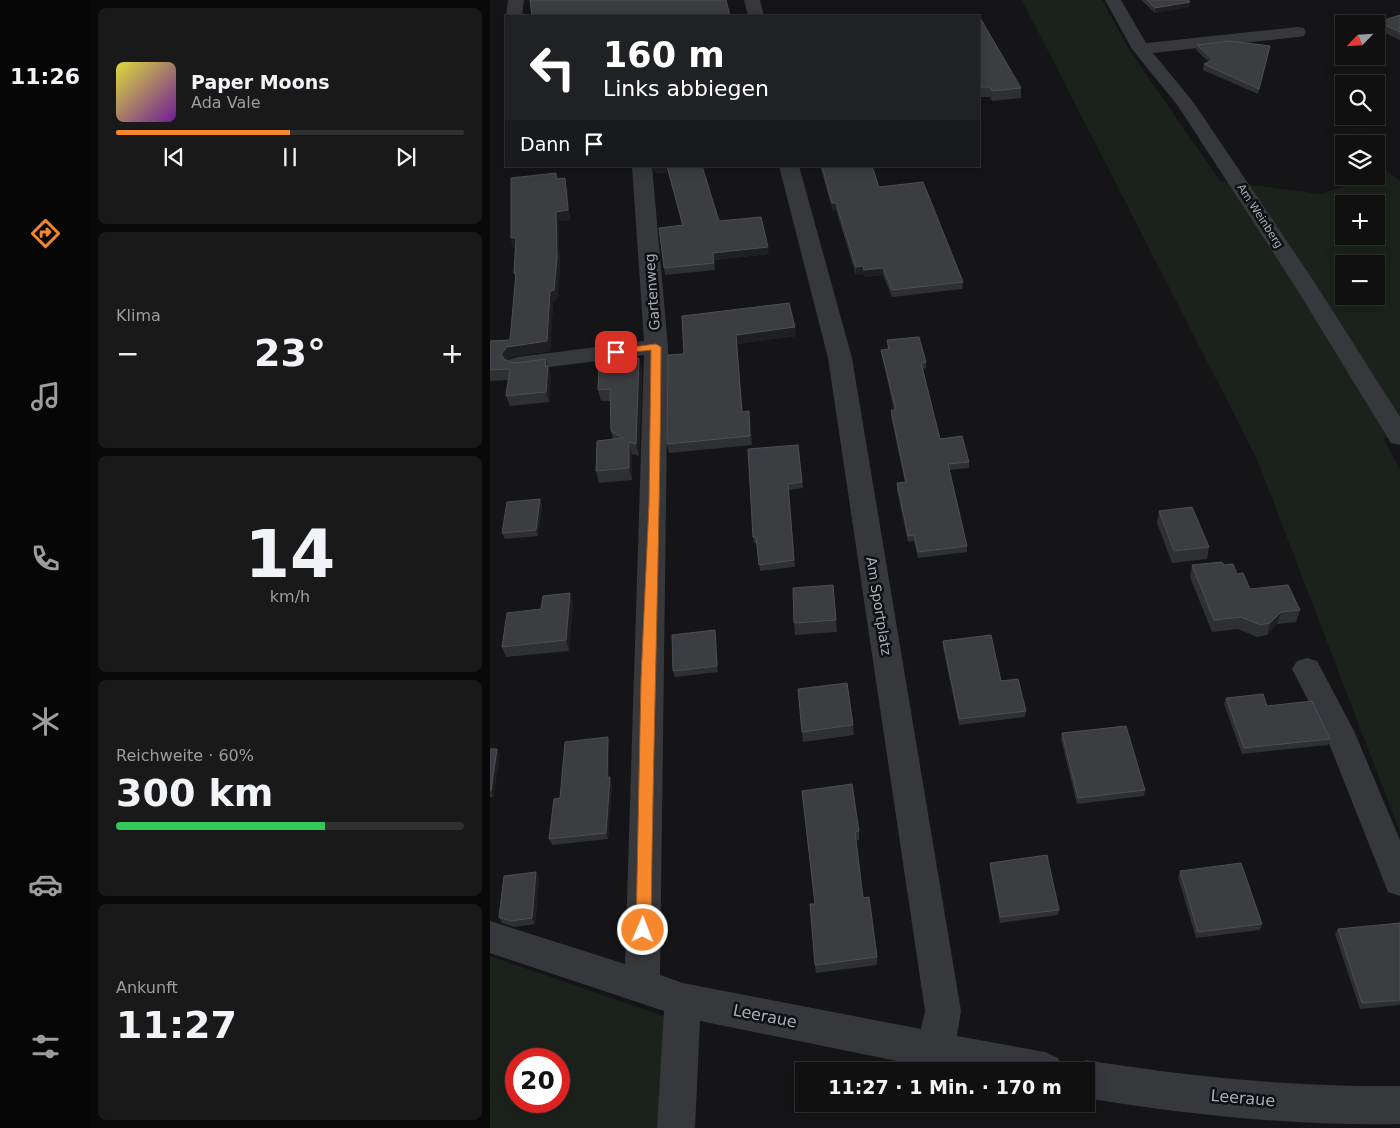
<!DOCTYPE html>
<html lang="de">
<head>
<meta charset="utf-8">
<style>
	body { margin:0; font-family:"DejaVu Sans",sans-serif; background:#19191a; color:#f1f3f6; height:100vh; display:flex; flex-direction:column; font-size:19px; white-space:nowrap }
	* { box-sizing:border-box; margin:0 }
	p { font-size:16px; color:#9c9d9f }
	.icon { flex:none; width:28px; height:28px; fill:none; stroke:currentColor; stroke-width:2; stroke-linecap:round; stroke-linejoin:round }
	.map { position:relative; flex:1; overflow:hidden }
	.sheet { display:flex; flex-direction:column; gap:8px; padding:8px; background:#090909; width:400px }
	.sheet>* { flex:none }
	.top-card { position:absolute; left:15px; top:15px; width:475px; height:152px; border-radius:0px; box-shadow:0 2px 12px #0003,0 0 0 1px #303031; background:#202124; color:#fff; overflow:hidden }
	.needle { width:32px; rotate:245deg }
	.buttons { position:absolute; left:845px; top:15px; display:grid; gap:10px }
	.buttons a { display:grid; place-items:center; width:50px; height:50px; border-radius:0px; background:#101011; box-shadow:0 2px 12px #0003,0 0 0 1px #303031; font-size:25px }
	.speed { position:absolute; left:15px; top:1048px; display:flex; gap:10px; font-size:25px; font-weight:700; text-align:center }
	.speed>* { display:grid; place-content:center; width:65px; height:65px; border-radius:50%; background:#101011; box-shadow:0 2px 12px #0003,0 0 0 1px #303031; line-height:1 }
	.speed .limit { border:8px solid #d22; background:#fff; color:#111 }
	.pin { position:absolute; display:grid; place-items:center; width:42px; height:42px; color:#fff; margin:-21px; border-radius:10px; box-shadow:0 2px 8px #0006 }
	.me { position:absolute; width:55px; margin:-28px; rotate:1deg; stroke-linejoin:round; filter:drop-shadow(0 0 4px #0008) }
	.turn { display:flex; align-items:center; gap:18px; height:105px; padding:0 15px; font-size:22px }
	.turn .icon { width:65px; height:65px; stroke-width:2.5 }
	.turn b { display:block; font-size:35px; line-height:42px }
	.then { display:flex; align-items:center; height:48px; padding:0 15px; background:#0003; gap:10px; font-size:19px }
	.big { font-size:38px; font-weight:600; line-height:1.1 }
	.sheet .widget { flex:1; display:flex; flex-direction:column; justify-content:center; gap:8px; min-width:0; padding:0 18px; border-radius:8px; background:#19191a }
	.sheet .dial { align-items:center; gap:0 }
	.dial b { font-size:65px; line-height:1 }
	.song { display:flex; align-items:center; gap:15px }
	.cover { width:60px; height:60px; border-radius:8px; background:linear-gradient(135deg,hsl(60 70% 55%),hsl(280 70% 35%)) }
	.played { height:5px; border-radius:2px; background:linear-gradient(90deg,#f7872d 50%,#303031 50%) }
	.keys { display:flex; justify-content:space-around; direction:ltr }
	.heat { display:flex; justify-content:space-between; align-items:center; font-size:28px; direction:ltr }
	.charge { height:8px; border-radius:4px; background:linear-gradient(90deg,#34c759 60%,#303031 0) }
	.trip { position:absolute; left:305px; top:1062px; width:300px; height:50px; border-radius:0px; background:#101011; box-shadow:0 2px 12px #0003,0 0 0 1px #303031; font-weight:600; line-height:50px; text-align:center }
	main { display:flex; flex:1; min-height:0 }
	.menu { display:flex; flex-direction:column; width:90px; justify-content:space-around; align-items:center; background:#060607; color:#9c9d9f }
	.menu .icon { width:35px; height:35px }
	.menu .selected { color:#f7872d }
	.menu b { font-size:22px; color:#f1f3f6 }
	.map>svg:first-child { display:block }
</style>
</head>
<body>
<main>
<nav class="menu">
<b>11:26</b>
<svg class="icon selected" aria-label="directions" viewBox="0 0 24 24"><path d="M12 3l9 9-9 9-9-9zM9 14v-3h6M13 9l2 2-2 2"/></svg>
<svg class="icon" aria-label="music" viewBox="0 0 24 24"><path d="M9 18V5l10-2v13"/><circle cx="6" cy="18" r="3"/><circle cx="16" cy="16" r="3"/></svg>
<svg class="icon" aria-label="phone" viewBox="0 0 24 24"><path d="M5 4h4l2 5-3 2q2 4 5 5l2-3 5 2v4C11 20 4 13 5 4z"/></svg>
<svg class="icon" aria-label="climate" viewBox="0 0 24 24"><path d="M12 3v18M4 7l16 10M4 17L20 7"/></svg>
<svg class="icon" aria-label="car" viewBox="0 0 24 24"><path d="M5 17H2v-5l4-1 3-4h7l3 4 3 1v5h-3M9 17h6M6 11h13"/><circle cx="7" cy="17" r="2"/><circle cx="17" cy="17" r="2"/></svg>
<svg class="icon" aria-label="filters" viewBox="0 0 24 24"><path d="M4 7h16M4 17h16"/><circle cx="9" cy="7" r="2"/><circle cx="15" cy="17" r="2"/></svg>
</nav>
<section class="sheet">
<div class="widget">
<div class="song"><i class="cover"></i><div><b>Paper Moons</b><p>Ada Vale</p></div></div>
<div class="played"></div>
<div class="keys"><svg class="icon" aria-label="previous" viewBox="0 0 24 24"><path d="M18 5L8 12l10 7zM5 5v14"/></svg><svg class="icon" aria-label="pause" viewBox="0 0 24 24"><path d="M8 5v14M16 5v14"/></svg><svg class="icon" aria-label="next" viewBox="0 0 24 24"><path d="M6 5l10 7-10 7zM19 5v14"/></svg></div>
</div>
<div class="widget"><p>Klima</p>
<div class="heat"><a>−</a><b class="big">23°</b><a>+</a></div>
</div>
<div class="widget dial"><b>14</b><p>km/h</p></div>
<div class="widget"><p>Reichweite · 60%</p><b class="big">300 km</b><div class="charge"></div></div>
<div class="widget"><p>Ankunft</p><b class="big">11:27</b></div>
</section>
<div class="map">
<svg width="910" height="1128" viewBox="0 0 910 1128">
	<rect width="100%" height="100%" fill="#151517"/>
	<g fill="#1b221b" fill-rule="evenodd">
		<path d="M 532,0 L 612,0 L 640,51 L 730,181 L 831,194 L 897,171 L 910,181 L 910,436 L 893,438 L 910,469 L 910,832 L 767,459 ZM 854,204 L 886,204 L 886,236 L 854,236 ZM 854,264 L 886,264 L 886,296 L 854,296 Z"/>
		<path d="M 0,956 L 185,1020 L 177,1128 L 0,1128 ZM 26,1059 L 69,1059 L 69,1101 L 26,1101 Z"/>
	</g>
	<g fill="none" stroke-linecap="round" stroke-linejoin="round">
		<g fill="#36383c" fill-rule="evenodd">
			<path d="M 18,0 L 34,0 L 32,16 L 16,17 Z"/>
			<path d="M 254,0 L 270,0 L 274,16 L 258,16 Z"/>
			<path d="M 615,0 L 631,0 L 656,43 L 808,27 L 814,28 L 816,32 L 814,36 L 808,37 L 663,53 L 704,103 L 825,283 L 910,417 L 910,445 L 901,443 L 803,283 L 688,106 L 642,49 Z"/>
			<path d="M 142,166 L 162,166 L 178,347 L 170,975 L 193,983 L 431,1029 L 435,1011 L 338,358 L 289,166 L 309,166 L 362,358 L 471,1011 L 467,1036 L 555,1052 L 568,1058 L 574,1071 L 463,1071 L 446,1069 L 210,1021 L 205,1128 L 167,1128 L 174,1011 L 0,953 L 0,921 L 135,964 L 154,355 L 28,371 L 20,369 L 16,364 L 20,359 L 28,357 L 154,341 Z"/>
			<path d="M 817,658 L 827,661 L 864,731 L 910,840 L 910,896 L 898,892 L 834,731 L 802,669 L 807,661 Z"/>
			<path d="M 596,1060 C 700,1077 804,1087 910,1086 L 910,1124 C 804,1126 700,1115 596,1098 L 596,1071 L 580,1071 L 583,1066 Z"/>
		</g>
	</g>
	<g fill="#2e3032">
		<path d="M 651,0 L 698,0 L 700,2 L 699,7 L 665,13 Z"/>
		<path d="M 910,15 L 910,40 L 886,29 L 888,22 Z"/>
		<path d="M 489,16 L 531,88 L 531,98 L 502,101 L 500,97 L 489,97 Z"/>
		<path d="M 707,45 L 779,51 L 768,94 L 713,70 L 714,64 L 719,62 L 706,50 Z"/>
		<path d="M 163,166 L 212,166 L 229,221 L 279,254 L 224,260 L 225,270 L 175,275 L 174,268 L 192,225 L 178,172 L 165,173 Z"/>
		<path d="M 330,166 L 382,166 L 389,187 L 473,282 L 472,289 L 402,297 L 393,275 L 374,277 L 374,274 L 366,275 L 346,210 L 343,211 Z"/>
		<path d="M 66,173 L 68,179 L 77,188 L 80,220 L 68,221 L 70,269 L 67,300 L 63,301 L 60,351 L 20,357 L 17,360 L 25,363 L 56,359 L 61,376 L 59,402 L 20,406 L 16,396 L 18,380 L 0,381 L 0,341 L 20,340 L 26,278 L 24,273 L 25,248 L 23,248 L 21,238 Z"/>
		<path d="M 192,316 L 306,336 L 247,344 L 252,412 L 260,420 L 262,445 L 179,453 L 177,444 L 194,354 Z"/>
		<path d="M 397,340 L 436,362 L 436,368 L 433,369 L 450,439 L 479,462 L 479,468 L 459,470 L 477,546 L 477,552 L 428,558 L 424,541 L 418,542 L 407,490 L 407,483 L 415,483 L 401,416 L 401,410 L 404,410 L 392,356 L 391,350 L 398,349 Z"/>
		<path d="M 152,370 L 149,456 L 142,454 L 142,480 L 109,483 L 106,471 L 123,439 L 121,431 L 121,401 L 111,401 L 108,390 Z"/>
		<path d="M 308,445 L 313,488 L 299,490 L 305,567 L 270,571 L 267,543 L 264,543 L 263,537 Z"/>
		<path d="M 50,499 L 52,505 L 48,536 L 15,539 L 12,533 Z"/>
		<path d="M 669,511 L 719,547 L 717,559 L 682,563 L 667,523 Z"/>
		<path d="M 702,565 L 734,565 L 747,574 L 760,589 L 810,610 L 806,622 L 787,624 L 777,635 L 767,637 L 748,629 L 722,632 L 700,577 Z"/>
		<path d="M 343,585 L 347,632 L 305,635 L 304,623 Z"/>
		<path d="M 80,593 L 83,603 L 79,651 L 16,657 L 12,647 Z"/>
		<path d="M 226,636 L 228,672 L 185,677 L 183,671 Z"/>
		<path d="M 453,641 L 511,681 L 536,711 L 535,717 L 469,725 L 453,647 Z"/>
		<path d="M 308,689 L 363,725 L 364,735 L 313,742 Z"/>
		<path d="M 736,698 L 777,706 L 840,739 L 838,745 L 752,754 L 734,704 Z"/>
		<path d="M 572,733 L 655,790 L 654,796 L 587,804 L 571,739 Z"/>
		<path d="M 118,737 L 119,743 L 119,777 L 122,783 L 118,839 L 62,845 L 59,839 L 70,798 Z"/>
		<path d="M 0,749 L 10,755 L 3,797 L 0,797 Z"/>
		<path d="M 312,791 L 369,831 L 369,840 L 366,841 L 373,898 L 387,957 L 387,965 L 326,973 L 325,965 L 325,904 Z"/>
		<path d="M 500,863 L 569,910 L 568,915 L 510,923 L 500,869 Z"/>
		<path d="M 690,871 L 772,924 L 770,930 L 706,938 L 688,877 Z"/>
		<path d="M 46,872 L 49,878 L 45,924 L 24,927 L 12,923 L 9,917 Z"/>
		<path d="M 910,923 L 910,1005 L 870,1009 L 845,934 L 848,929 Z"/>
	</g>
	<g fill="#1f1f21">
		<path d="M 700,2 L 699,7 L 665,13 L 665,8 Z"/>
		<path d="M 177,166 L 178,172 L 165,173 L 163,167 Z"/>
		<path d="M 75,178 L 77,188 L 80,220 L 68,221 L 70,269 L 67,300 L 63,301 L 60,351 L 20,357 L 14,364 L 11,354 L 17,347 L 57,341 L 66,212 Z"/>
		<path d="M 342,203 L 346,203 L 346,210 L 343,211 Z"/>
		<path d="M 21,238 L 26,238 L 28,248 L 23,248 Z"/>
		<path d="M 278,247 L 279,254 L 224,260 L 225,270 L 223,253 Z"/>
		<path d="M 373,266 L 374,274 L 366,275 L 366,267 Z"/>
		<path d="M 393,268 L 393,275 L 374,277 L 374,270 Z"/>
		<path d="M 305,327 L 306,336 L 247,344 L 253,420 L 246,335 Z"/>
		<path d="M 149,358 L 152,370 L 149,456 L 146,444 Z"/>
		<path d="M 56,359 L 61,376 L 59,402 L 56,392 Z"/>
		<path d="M 259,411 L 260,420 L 262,445 L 260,436 Z"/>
		<path d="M 139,442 L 142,454 L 142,480 L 139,468 Z"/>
		<path d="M 50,499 L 52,505 L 48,536 L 46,530 Z"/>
		<path d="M 80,593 L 83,603 L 79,651 L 76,640 Z"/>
		<path d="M 791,612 L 787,624 L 777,635 L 780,623 Z"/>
		<path d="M 225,630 L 226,636 L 228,672 L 227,666 Z"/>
		<path d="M 118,737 L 119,743 L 119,783 L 117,777 Z"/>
		<path d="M 7,749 L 10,755 L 3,797 L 1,791 Z"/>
		<path d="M 120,777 L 122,783 L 118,839 L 116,833 Z"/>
		<path d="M 46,872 L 49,878 L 45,924 L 42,918 Z"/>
	</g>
	<g fill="#3b3d40" stroke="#4c4f53">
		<path d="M 40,0 L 236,0 L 240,16 L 42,16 Z"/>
		<path d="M 657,0 L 698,0 L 700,2 L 665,8 Z"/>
		<path d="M 910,15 L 910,32 L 888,22 Z"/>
		<path d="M 489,16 L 531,88 L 502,91 L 500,87 L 489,87 Z"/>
		<path d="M 740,41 L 780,46 L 769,89 L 714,64 L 723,60 L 707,45 Z"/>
		<path d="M 177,166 L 212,166 L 229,221 L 271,217 L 278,247 L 223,253 L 224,263 L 174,268 L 169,228 L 193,225 Z"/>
		<path d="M 332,166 L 382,166 L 389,187 L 433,182 L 473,282 L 402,290 L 393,268 L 374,270 L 373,266 L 366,267 L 346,203 L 342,203 Z"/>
		<path d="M 66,173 L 66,179 L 75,178 L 78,210 L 66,212 L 67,259 L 64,290 L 60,291 L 57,341 L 17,347 L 11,354 L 15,360 L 25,363 L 56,359 L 55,366 L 58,365 L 56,392 L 16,396 L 20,369 L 0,370 L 0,341 L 20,340 L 26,273 L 24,273 L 26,238 L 21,238 L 21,178 Z"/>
		<path d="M 299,303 L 305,327 L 246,335 L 252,412 L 259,411 L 260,436 L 177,444 L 178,355 L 194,354 L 192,316 Z"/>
		<path d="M 429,337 L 436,362 L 431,363 L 450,439 L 472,436 L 479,462 L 458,464 L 477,546 L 428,552 L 424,535 L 418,536 L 407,483 L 416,482 L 401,410 L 406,410 L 391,350 L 399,349 L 397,340 Z"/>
		<path d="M 149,358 L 146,444 L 139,442 L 139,468 L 106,471 L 107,441 L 133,438 L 121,431 L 120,389 L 108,390 L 109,362 Z"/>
		<path d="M 308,445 L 312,482 L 298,484 L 304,560 L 269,565 L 266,537 L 263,537 L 258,449 Z"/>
		<path d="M 50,499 L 46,530 L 12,533 L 17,502 Z"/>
		<path d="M 702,507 L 719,547 L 684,551 L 669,511 Z"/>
		<path d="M 732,562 L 734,565 L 743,564 L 747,574 L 753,573 L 760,589 L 798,585 L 810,610 L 791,612 L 780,623 L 770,625 L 751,617 L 724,620 L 702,565 Z"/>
		<path d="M 343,585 L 346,620 L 304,623 L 303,588 Z"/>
		<path d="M 80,593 L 76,640 L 12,647 L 17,613 L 51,609 L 53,596 Z"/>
		<path d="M 225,630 L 227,666 L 183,671 L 182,635 Z"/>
		<path d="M 501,635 L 511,681 L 528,679 L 536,711 L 469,719 L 453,641 Z"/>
		<path d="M 357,683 L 363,725 L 312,732 L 308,689 Z"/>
		<path d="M 773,694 L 777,706 L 822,701 L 840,739 L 754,748 L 736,698 Z"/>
		<path d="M 636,726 L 655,790 L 588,798 L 572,733 Z"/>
		<path d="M 118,737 L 117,777 L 120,777 L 116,833 L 59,839 L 64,799 L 70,798 L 75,742 Z"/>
		<path d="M 0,749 L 7,749 L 1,791 L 0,791 Z"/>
		<path d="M 362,784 L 369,831 L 365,832 L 373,898 L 379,897 L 387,957 L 325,965 L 320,904 L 325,904 L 312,791 Z"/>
		<path d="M 557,855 L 569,910 L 510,917 L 500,863 Z"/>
		<path d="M 751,863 L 772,924 L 708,932 L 690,871 Z"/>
		<path d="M 46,872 L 42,918 L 21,921 L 9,917 L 14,876 Z"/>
		<path d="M 910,923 L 910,1000 L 872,1003 L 848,929 Z"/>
	</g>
	<path fill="#f7872d" stroke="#a1581d" d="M 166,344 L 171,347 C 170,541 163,735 161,930 L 158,935 L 153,936 L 148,935 L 146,930 L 151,679 L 159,504 L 161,350 L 126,354 L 122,352 L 126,349 Z"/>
	<g text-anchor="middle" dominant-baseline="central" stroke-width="5" stroke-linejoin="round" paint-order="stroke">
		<g font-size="11" fill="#a7afb8" stroke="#101012">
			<text transform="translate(770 216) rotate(57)">Am Weinberg</text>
		</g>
		<g font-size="14" fill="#a7afb8" stroke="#101012">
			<text transform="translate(162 292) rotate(-94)">Gartenweg</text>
			<text transform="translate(389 606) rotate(81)">Am Sportplatz</text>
		</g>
		<g font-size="16" fill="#a7afb8" stroke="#101012">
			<text transform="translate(275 1016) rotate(11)">Leeraue</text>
			<text transform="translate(753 1098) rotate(5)">Leeraue</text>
		</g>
	</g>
</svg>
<div class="buttons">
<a><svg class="needle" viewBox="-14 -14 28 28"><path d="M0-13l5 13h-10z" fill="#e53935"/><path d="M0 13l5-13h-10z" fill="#9c9d9f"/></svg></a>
<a><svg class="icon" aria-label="search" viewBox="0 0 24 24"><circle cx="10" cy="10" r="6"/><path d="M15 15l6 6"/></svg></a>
<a><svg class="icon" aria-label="layers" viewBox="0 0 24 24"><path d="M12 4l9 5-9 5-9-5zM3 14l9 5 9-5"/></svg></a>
<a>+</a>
<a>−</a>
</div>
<div class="speed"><div class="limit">20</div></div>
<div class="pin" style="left:126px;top:352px;background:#d93025"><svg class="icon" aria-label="arrive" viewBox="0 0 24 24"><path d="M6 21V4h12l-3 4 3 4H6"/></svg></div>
<svg class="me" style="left:153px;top:930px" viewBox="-20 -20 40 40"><circle r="17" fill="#f7872d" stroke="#fff" stroke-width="3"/><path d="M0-11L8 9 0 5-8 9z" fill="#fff"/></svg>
<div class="trip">11:27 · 1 Min. · 170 m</div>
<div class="top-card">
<div class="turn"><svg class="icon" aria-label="left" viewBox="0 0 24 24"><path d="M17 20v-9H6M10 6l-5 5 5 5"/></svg><div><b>160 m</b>Links abbiegen</div></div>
<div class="then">Dann<svg class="icon" aria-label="arrive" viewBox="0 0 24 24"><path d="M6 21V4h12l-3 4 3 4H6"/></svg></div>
</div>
</div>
</main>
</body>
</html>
